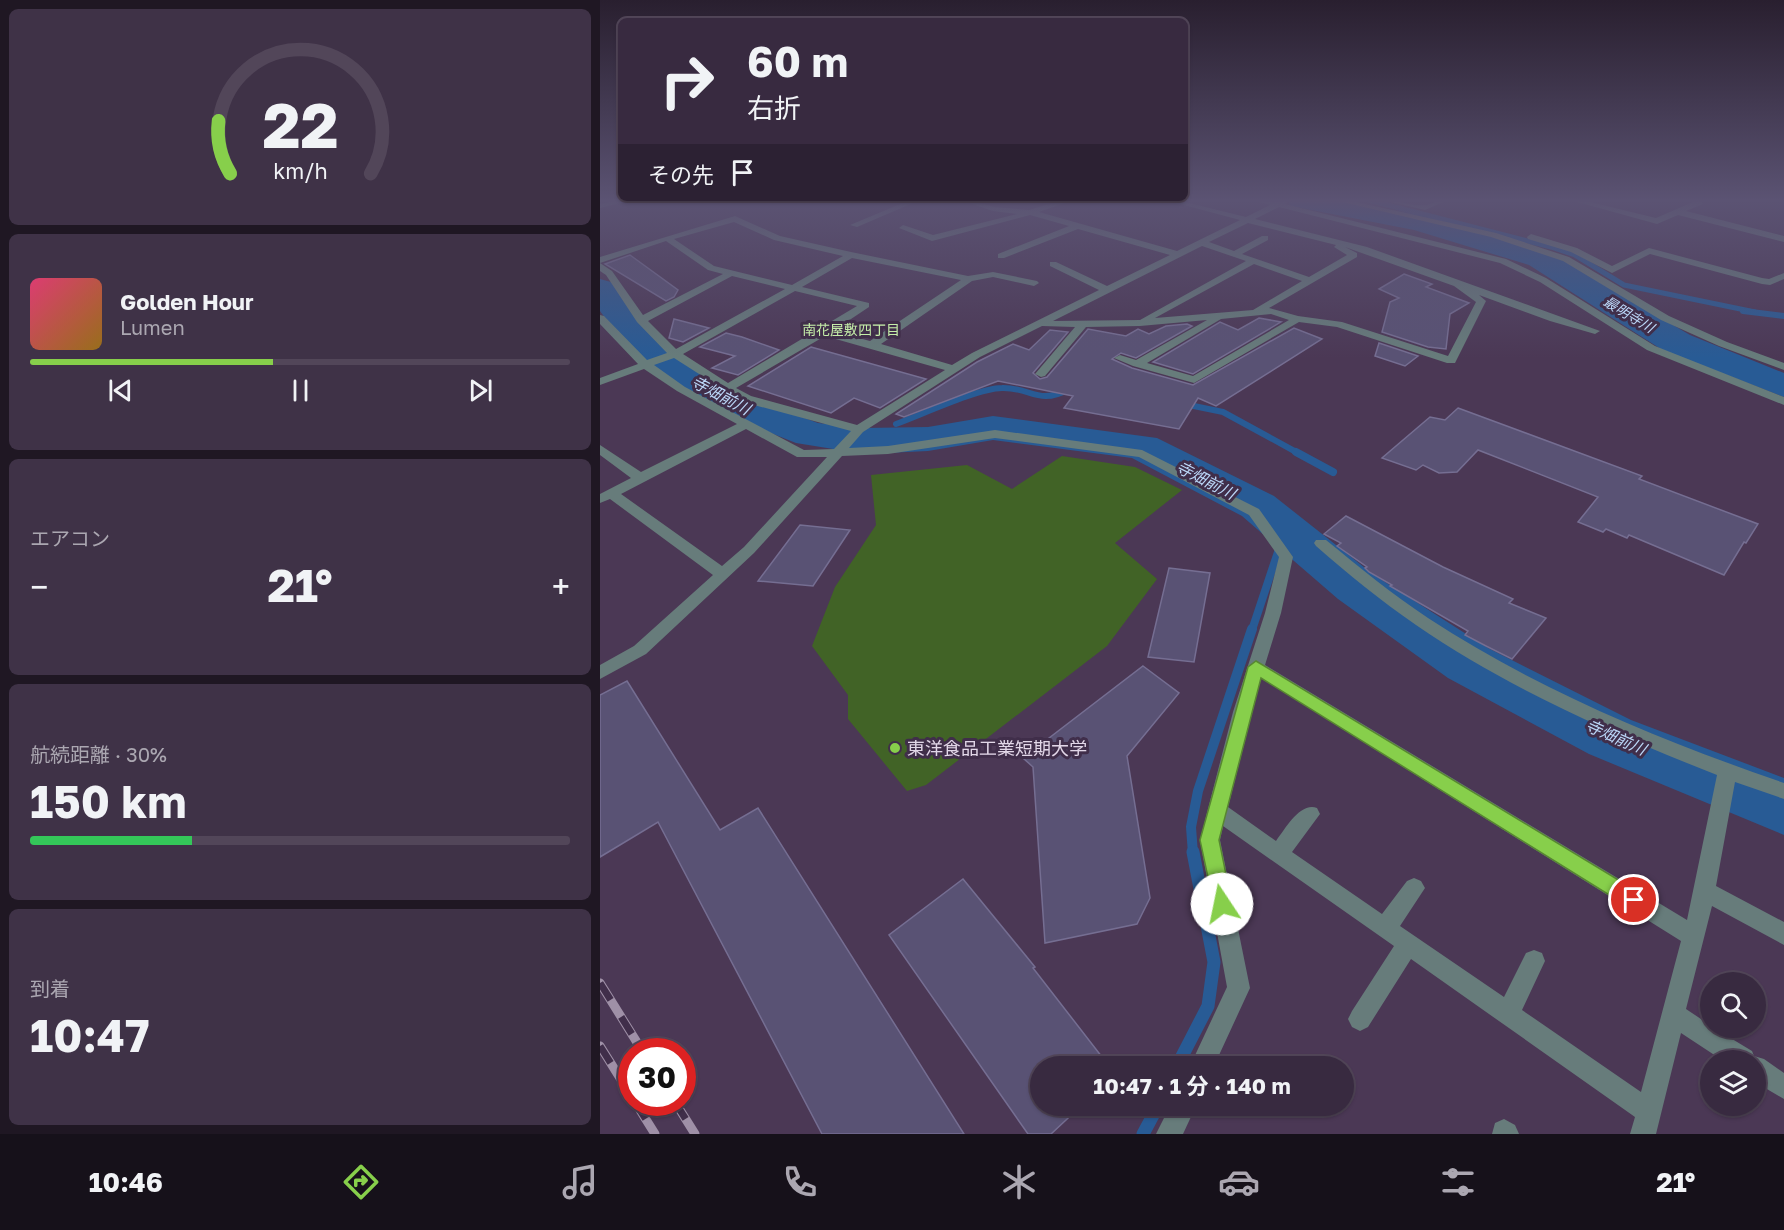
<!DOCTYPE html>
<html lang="ja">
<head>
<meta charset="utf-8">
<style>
	body { margin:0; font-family:"Golos Text","Noto Sans JP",sans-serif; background:#3f3247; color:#f1f3f6; height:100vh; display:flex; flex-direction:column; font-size:22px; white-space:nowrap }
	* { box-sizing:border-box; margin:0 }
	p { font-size:20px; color:#aba7b1 }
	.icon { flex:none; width:33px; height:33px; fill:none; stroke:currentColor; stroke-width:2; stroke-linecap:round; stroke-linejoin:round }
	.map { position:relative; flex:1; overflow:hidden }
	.drawer { display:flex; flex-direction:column; gap:9px; padding:9px; background:#1f1723; width:600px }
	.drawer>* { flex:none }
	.banner { position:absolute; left:18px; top:18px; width:570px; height:183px; border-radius:9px; box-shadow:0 2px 4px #0004,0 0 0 2px #524659; background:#382a40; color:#f1f3f6; overflow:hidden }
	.buttons { position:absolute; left:1100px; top:972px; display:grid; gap:12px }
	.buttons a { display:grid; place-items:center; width:66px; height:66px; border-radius:50%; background:#382a40; box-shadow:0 2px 4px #0004,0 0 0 2px #524659; font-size:30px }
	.speed { position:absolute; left:18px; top:1038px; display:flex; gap:12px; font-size:30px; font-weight:700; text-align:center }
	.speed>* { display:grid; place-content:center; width:78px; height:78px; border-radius:50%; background:#382a40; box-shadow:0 2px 4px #0004,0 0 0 2px #524659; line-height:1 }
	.speed .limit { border:9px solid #d22; background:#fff; color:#111 }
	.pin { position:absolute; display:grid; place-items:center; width:51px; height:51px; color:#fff; margin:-26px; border:3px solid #fff; border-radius:50%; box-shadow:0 2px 6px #0007 }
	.me { position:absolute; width:66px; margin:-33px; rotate:349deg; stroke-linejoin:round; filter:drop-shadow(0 0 4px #0008) }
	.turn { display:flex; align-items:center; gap:21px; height:126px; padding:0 30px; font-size:27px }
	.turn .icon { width:78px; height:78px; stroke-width:2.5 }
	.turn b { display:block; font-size:42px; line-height:51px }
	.then { display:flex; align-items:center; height:57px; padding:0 30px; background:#0003; gap:12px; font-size:22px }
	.big { font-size:45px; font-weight:700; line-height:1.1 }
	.drawer .tile { flex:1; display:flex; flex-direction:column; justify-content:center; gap:9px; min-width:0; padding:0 21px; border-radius:9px; background:#3f3247 }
	.drawer .dial { align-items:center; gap:0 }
	.dial svg { height:156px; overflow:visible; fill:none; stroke:#524659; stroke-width:7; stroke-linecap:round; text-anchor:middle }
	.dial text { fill:#f1f3f6; stroke:none }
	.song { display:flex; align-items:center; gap:18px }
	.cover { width:72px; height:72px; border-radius:9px; background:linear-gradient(135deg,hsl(340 70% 55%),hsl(40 70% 35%)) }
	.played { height:6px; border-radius:3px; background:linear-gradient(90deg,#87cf4b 45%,#524659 45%) }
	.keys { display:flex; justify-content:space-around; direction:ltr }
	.heat { display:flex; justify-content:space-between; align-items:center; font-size:33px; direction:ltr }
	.charge { height:9px; border-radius:4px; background:linear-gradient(90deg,#34c759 30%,#524659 0) }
	.trip { position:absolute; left:430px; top:1056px; width:324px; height:60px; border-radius:30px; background:#382a40; box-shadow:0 2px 4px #0004,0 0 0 2px #524659; font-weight:700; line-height:60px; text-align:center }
	.menu { display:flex; height:96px; justify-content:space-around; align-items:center; background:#16111a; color:#aba7b1 }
	.menu .icon { width:42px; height:42px }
	.menu .current { color:#87cf4b }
	.menu b { font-size:27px; color:#f1f3f6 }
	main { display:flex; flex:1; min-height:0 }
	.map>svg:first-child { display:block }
</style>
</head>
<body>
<main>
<section class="drawer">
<div class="tile dial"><svg viewBox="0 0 100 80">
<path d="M14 69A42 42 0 1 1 86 69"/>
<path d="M14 69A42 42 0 0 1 8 42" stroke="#87cf4b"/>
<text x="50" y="56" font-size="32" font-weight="700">22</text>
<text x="50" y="72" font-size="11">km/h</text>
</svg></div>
<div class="tile">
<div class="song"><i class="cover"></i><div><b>Golden Hour</b><p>Lumen</p></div></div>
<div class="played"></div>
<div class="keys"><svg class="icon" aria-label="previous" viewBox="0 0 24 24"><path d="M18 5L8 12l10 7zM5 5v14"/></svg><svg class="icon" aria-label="pause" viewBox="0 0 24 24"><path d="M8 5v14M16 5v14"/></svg><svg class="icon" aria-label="next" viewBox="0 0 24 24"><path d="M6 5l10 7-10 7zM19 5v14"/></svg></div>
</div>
<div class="tile"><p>エアコン</p>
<div class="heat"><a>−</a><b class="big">21°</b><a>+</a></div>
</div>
<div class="tile"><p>航続距離 · 30%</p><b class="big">150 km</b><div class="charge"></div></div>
<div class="tile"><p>到着</p><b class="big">10:47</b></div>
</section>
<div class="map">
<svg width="1184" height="1134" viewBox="0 0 1184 1134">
	<rect width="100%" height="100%" fill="#4b3855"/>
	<path fill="#416326" d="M 462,456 L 535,467 L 582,490 L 515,543 L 557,579 L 507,646 L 326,785 L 307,791 L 248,719 L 248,695 L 212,646 L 235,587 L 276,525 L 271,475 L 367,465 L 412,489 Z"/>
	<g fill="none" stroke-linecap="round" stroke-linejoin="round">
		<path stroke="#285b95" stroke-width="5" d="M 768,200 L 951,247 L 975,255 L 1024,285 L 1155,312"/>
		<g stroke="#285b95" stroke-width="6">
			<path d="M 1143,311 L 1184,316"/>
			<path d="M 584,404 L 623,412 L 698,453"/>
			<path d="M 296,424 C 321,415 379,388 402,388 C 431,387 438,406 469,389"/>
		</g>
		<g stroke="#285b95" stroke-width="8">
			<path d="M 696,452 L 733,472"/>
			<path d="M 652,630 L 678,552 L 681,538 L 677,520"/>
		</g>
		<path stroke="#285b95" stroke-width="10" d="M 593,854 L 591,827 L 598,791 L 652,629"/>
		<g stroke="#285b95" stroke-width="13">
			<path d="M 577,1066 L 608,1006 L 614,962 L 593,852"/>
			<path d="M 543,1134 L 558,1106"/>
		</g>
		<g fill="#285b95" fill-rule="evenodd">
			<path d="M 687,200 L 740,200 L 819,215 L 951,253 L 1090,335 L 1184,373 L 1184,397 L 1064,351 L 929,265 L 814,230 L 691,206 Z"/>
			<path d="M 0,279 L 11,282 L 59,340 L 87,362 L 156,400 L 218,423 L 264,428 L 328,427 L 393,416 L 557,438 L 674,496 L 774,575 L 888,648 L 1031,720 L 1184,778 L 1184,835 L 989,754 L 848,678 L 738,599 L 642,516 L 532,458 L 393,440 L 328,451 L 264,454 L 196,443 L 128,416 L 61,378 L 33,356 L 0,311 Z"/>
		</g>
	</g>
	<g fill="#595274" stroke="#756e92" stroke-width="1.5">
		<path d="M 30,255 L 78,290 L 74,297 L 66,301 L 5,264 Z"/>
		<path d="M 804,274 L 832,284 L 826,287 L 869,303 L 850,314 L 846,349 L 828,347 L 782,332 L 790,302 L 799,298 L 779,289 Z"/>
		<path d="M 659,318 L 681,322 L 593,374 L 553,362 L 620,322 L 638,330 Z"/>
		<path d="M 74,319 L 109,328 L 83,342 L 69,338 Z"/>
		<path d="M 587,324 L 592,326 L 536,358 L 521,353 L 512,359 L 532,368 L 593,385 L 694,328 L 722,339 L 616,406 L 598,398 L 579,429 L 464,408 L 473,396 L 398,381 L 304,417 L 296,414 L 377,362 L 413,344 L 429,350 L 450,330 L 468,332 L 433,373 L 440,379 L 447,377 L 488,329 L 526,336 L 538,329 L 549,334 L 566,326 Z"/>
		<path d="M 126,333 L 142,337 L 179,350 L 138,375 L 112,368 L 135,356 L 100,347 Z"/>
		<path d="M 779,343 L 818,356 L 805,366 L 775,356 Z"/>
		<path d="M 211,347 L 326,379 L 280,408 L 254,398 L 231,413 L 148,386 Z"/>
		<path d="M 858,408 L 1042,476 L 1039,479 L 1158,524 L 1146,543 L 1144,542 L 1124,575 L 1029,535 L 1027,538 L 1006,529 L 1003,532 L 978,522 L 998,497 L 878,450 L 857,472 L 839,473 L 823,465 L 816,470 L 782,458 L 830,417 L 845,420 Z"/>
		<path d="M 746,516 L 843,567 L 913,599 L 909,603 L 946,618 L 912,659 L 886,646 L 865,635 L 868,631 L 790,586 L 792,585 L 769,572 L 765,568 L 767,567 L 737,546 L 741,543 L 724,534 Z"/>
		<path d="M 200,525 L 250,530 L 213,586 L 158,581 Z"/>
		<path d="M 569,568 L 610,573 L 594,662 L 548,657 Z"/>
		<path d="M 543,666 L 579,693 L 527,756 L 550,898 L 537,924 L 445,943 L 433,767 L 423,758 Z"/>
		<path d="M 27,681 L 120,830 L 158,808 L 364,1134 L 222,1134 L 58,822 L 0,857 L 0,695 Z"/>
		<path d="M 363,879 L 435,967 L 433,968 L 509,1066 L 441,1066 L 441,1106 L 481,1106 L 451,1134 L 428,1134 L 289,935 Z"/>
	</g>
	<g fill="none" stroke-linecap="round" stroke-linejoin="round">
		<g fill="#677c7b" fill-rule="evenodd">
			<path d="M 19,200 L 32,200 L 0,208 L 0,204 Z"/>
			<path d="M 310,200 L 320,200 L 257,227 L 250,225 Z"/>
			<path d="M 360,200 L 371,200 L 394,207 L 429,210 L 462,200 L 473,200 L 439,212 L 577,251 L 640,220 L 565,200 L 577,200 L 646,217 L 670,205 L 653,200 L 677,202 L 691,200 L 685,204 L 906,259 L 946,278 L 1055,346 L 1184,397 L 1184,405 L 1047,350 L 940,282 L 900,263 L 679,207 L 655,219 L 767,247 L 1000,331 L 995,334 L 950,321 L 879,295 L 886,301 L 855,363 L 847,363 L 737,327 L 699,322 L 594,383 L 533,366 L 514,358 L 520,355 L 536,360 L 607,320 L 540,326 L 486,327 L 445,376 L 441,377 L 435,374 L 475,327 L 442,326 L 380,357 L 263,432 L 249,448 L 288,446 L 395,430 L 542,450 L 659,509 L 693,557 L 681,613 L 665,665 L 1087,920 L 1117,775 C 1013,734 909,689 816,625 C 781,601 748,574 716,546 L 714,543 L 716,540 L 726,540 C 759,567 792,594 828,618 C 938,690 1060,740 1184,783 L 1184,799 L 1135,782 L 1116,886 L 1184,922 L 1184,945 L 1112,906 L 1086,1009 L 1110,1025 L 1110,1028 L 1114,1028 L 1152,1051 L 1154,1056 L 1164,1059 L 1184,1073 L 1184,1099 L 1155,1082 L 1155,1060 L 1122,1060 L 1081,1033 L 1056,1134 L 1030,1134 L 1035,1117 L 811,959 L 768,1027 L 760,1031 L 752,1027 L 748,1019 L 752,1011 L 794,946 L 623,826 L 620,840 L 650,988 L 614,1066 L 590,1066 L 627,987 L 600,840 L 633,712 L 665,613 L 679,557 L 649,515 L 539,457 L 395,438 L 288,454 L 242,456 L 154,553 L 46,654 L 0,679 L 0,665 L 34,646 L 113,575 L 10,499 L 0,503 L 0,494 L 31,478 L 0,455 L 0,445 L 41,472 L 137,424 L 77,391 L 44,369 L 0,385 L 0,378 L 38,364 L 0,324 L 0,315 L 4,316 L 47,360 L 67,353 L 37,322 L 6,275 L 0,271 L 0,263 L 12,271 L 43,315 L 123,274 L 108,270 L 66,241 L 0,263 L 0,257 L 135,216 L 180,236 L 251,252 L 368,276 L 393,272 L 437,281 L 439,283 L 434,286 L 393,277 L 372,281 L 281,344 L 352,365 L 372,353 L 499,290 L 450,266 L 450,262 L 456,262 L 507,286 L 570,255 L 478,229 L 404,258 L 398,258 L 398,254 L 469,226 L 430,215 L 332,241 L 299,228 L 303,225 L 333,235 L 417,214 L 393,211 ZM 134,222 L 174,240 L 243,256 L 192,285 L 114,266 L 74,239 ZM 648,223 L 736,245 L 734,247 L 747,255 L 709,277 L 642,254 L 668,240 L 668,236 L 662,236 L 634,251 L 609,242 ZM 602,246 L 646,261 L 540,320 L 453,321 ZM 745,247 L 854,286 L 876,302 L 848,356 L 742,322 L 698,316 L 669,308 L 757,257 L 757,253 ZM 252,258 L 361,280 L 270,341 L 233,331 L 269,307 L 269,303 L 202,287 ZM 654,264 L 702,281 L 653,310 L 555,318 ZM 132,276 L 185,289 L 76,349 L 48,321 ZM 195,291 L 257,306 L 128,383 L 83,354 ZM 671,314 L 689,320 L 593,376 L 547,363 L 621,319 ZM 225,336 L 345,370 L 257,425 L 151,396 L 136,388 ZM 74,358 L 143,402 L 251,431 L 234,449 L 204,450 L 85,387 L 54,365 ZM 146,429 L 197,457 L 227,457 L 144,547 L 122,566 L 21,494 ZM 661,678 L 1081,941 L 1041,1092 L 922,1010 L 945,961 L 942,953 L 934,950 L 926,953 L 904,997 L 800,926 L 825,888 L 821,881 L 814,878 L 807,881 L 782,914 L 692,852 L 720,814 L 717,808 C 700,802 686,828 676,841 L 628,807 Z"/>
			<path d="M 734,200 L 747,200 L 896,233 L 969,257 L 1069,316 L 1127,342 L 1184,363 L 1184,370 L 1119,346 L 1061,320 L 963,261 L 891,237 Z"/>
			<path d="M 782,200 C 796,199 812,207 825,205 C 834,204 839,199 848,200 L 825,210 Z"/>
			<path d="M 970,200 L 982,200 L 1056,218 L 1093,202 L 1091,200 L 1101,200 L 1103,204 L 1086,211 L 1184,236 L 1184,242 L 1078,215 L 1057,224 Z"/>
			<path d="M 931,234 L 977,248 L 1012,266 L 1049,248 L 1162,278 L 1169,279 L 1184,273 L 1184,279 L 1170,285 L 1162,284 L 1050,254 L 1012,273 L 971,252 L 928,239 L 927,237 Z"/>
			<path d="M 570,1106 L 596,1106 L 583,1134 L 556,1134 Z"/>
			<path d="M 904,1119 L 915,1125 L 919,1134 L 892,1134 L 895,1123 Z"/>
		</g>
		<defs>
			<g id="rail">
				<path d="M 0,983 L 43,1052"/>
				<path d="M 0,1046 L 32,1097"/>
				<path d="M 35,1102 L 55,1134"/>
				<path d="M 75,1102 L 95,1134"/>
			</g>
		</defs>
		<use href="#rail" stroke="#9f90a7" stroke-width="9"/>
		<use href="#rail" stroke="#402e4a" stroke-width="7" stroke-dasharray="20" stroke-linecap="butt"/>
	</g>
	<linearGradient id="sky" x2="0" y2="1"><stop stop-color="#291f2f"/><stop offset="0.56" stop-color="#5b5373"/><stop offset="1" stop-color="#5b5373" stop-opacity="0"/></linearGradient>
	<rect width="1184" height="358" fill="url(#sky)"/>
	<path fill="#87cf4b" stroke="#588731" stroke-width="1.5" d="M 656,661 L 1040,893 L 1043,900 L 1040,906 L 1034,909 L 1027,906 L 661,678 L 619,840 L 632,904 L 629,910 L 622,913 L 615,910 L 600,840 L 648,667 Z"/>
	<circle fill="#87cf4b" stroke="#402e4a" stroke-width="2" cx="295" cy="748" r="6"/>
	<g text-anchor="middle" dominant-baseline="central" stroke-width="6" stroke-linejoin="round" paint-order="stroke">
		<g font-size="14" font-style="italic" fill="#bbd7f8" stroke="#402e4a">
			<text transform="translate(1029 314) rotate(31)">最明寺川</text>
		</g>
		<g font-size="14" fill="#c5eea9" stroke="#402e4a">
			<text x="251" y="329">南花屋敷四丁目</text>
		</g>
		<g font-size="16" font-style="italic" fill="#bbd7f8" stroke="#402e4a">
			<text transform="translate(121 395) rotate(28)">寺畑前川</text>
			<text transform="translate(606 480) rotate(27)">寺畑前川</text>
			<text transform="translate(1016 737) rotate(24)">寺畑前川</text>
		</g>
		<g font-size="18" fill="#e2d7e8" stroke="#402e4a" text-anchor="start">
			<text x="307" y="748">東洋食品工業短期大学</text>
		</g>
	</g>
</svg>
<div class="buttons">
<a><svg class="icon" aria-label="search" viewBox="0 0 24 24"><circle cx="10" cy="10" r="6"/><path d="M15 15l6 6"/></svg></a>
<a><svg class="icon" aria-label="layers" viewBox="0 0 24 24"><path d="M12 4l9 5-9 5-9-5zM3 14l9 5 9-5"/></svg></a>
</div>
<div class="speed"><div class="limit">30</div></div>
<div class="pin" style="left:1034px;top:900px;background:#d93025"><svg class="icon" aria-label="arrive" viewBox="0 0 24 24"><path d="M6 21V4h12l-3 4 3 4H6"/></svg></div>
<svg class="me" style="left:622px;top:904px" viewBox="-20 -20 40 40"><circle r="19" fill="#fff"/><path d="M0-13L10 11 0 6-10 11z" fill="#87cf4b"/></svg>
<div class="trip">10:47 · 1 分 · 140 m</div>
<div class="banner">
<div class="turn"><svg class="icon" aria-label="right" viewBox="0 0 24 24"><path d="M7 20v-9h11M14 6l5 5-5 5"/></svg><div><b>60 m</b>右折</div></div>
<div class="then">その先<svg class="icon" aria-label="arrive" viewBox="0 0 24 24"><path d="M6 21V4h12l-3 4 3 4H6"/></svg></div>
</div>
</div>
</main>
<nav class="menu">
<b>10:46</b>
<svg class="icon current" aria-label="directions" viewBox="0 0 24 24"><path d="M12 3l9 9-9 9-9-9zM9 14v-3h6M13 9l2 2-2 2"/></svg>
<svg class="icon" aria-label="music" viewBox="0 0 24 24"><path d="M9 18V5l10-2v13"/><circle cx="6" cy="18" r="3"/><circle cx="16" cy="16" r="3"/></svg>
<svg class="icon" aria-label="phone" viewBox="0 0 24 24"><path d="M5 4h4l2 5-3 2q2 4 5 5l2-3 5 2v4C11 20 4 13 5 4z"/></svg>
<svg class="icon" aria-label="climate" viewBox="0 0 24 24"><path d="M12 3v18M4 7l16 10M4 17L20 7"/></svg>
<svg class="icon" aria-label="car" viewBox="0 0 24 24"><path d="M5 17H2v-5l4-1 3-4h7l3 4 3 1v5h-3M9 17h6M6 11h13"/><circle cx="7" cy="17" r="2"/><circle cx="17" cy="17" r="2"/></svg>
<svg class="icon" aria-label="filters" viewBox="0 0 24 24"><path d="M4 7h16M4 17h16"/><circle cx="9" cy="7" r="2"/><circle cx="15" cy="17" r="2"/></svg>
<b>21°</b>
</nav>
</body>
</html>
